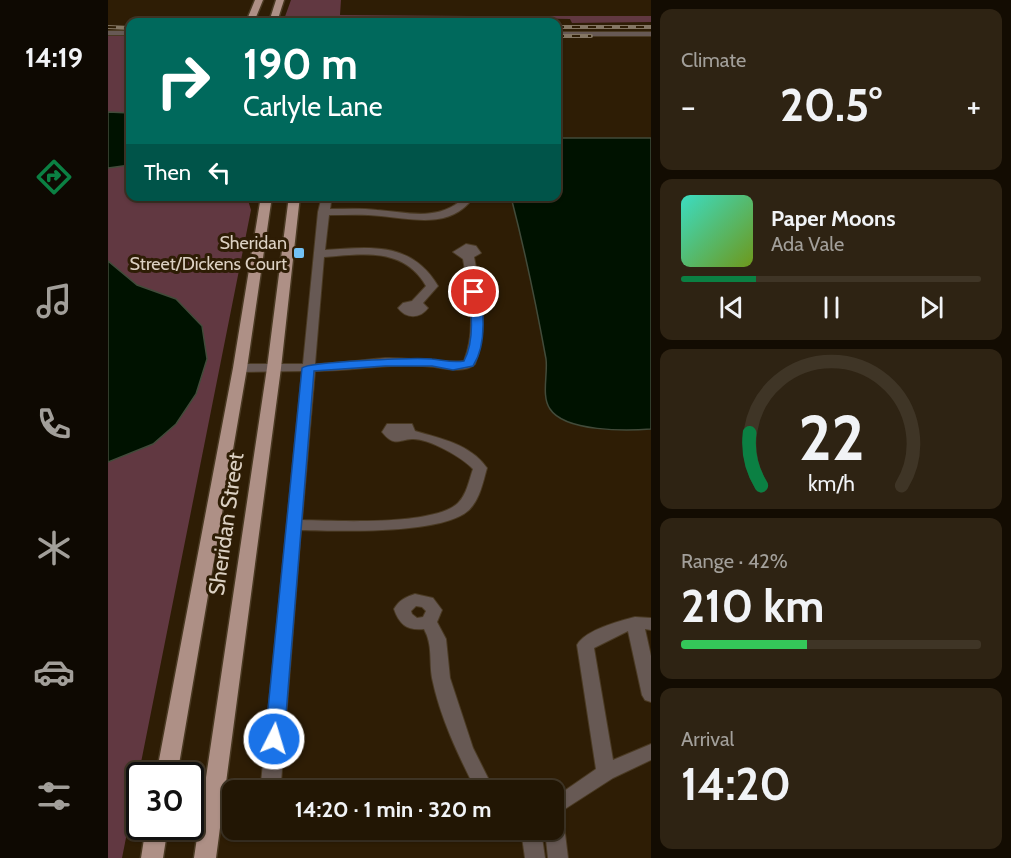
<!DOCTYPE html>
<html lang="en">
<head>
<meta charset="utf-8">
<style>
	body { margin:0; font-family:Cabin,sans-serif; background:#2e2313; color:#f1f3f6; height:100vh; display:flex; flex-direction:column; font-size:22px; white-space:nowrap }
	* { box-sizing:border-box; margin:0 }
	p { font-size:20px; color:#a29f9a }
	.icon { flex:none; width:33px; height:33px; fill:none; stroke:currentColor; stroke-width:2; stroke-linecap:round; stroke-linejoin:round }
	.map { position:relative; flex:1; overflow:hidden }
	.side { display:flex; flex-direction:column; gap:9px; padding:9px; background:#130c02; width:360px }
	.side>* { flex:none }
	.hud { position:absolute; left:18px; top:18px; width:435px; height:183px; border-radius:12px; box-shadow:0 2px 4px #0004,0 0 0 2px #3f3526; background:#00695c; color:#fff; overflow:hidden }
	.speed { position:absolute; left:18px; top:762px; display:flex; gap:12px; font-size:30px; font-weight:700; text-align:center }
	.speed>* { display:grid; place-content:center; width:78px; height:78px; border-radius:50%; background:#221604; box-shadow:0 2px 4px #0004,0 0 0 2px #3f3526; line-height:1 }
	.speed .limit { border:3px solid #111; border-radius:9px; background:#fff; color:#111 }
	.pin { position:absolute; display:grid; place-items:center; width:51px; height:51px; color:#fff; margin:-26px; border:3px solid #fff; border-radius:50%; box-shadow:0 2px 6px #0007 }
	.me { position:absolute; width:66px; margin:-33px; rotate:5deg; stroke-linejoin:round; filter:drop-shadow(0 0 4px #0008) }
	.turn { display:flex; align-items:center; gap:21px; height:126px; padding:0 18px; font-size:27px }
	.turn .icon { width:78px; height:78px; stroke-width:2.5 }
	.turn b { display:block; font-size:42px; line-height:51px }
	.then { display:flex; align-items:center; height:57px; padding:0 18px; background:#0003; gap:12px; font-size:22px }
	.big { font-size:45px; font-weight:700; line-height:1.1 }
	.side .widget { flex:1; display:flex; flex-direction:column; justify-content:center; gap:9px; min-width:0; padding:0 21px; border-radius:12px; background:#2e2313 }
	.side .dial { align-items:center; gap:0 }
	.dial svg { height:156px; overflow:visible; fill:none; stroke:#3f3526; stroke-width:7; stroke-linecap:round; text-anchor:middle }
	.dial text { fill:#f1f3f6; stroke:none }
	.song { display:flex; align-items:center; gap:18px }
	.cover { width:72px; height:72px; border-radius:9px; background:linear-gradient(135deg,hsl(170 70% 55%),hsl(80 70% 35%)) }
	.played { height:6px; border-radius:3px; background:linear-gradient(90deg,#0b8043 25%,#3f3526 25%) }
	.keys { display:flex; justify-content:space-around; direction:ltr }
	.heat { display:flex; justify-content:space-between; align-items:center; font-size:33px; direction:ltr }
	.charge { height:9px; border-radius:4px; background:linear-gradient(90deg,#34c759 42%,#3f3526 0) }
	.trip { position:absolute; left:114px; top:780px; width:342px; height:60px; border-radius:12px; background:#221604; box-shadow:0 2px 4px #0004,0 0 0 2px #3f3526; font-weight:700; line-height:60px; text-align:center }
	main { display:flex; flex:1; min-height:0 }
	.tabs { display:flex; flex-direction:column; width:108px; justify-content:space-around; align-items:center; background:#0e0902; color:#a29f9a }
	.tabs .icon { width:42px; height:42px }
	.tabs .selected { color:#0b8043 }
	.tabs b { font-size:27px; color:#f1f3f6 }
	.map>svg:first-child { display:block }
</style>
</head>
<body>
<main>
<nav class="tabs">
<b>14:19</b>
<svg class="icon selected" aria-label="directions" viewBox="0 0 24 24"><path d="M12 3l9 9-9 9-9-9zM9 14v-3h6M13 9l2 2-2 2"/></svg>
<svg class="icon" aria-label="music" viewBox="0 0 24 24"><path d="M9 18V5l10-2v13"/><circle cx="6" cy="18" r="3"/><circle cx="16" cy="16" r="3"/></svg>
<svg class="icon" aria-label="phone" viewBox="0 0 24 24"><path d="M5 4h4l2 5-3 2q2 4 5 5l2-3 5 2v4C11 20 4 13 5 4z"/></svg>
<svg class="icon" aria-label="climate" viewBox="0 0 24 24"><path d="M12 3v18M4 7l16 10M4 17L20 7"/></svg>
<svg class="icon" aria-label="car" viewBox="0 0 24 24"><path d="M5 17H2v-5l4-1 3-4h7l3 4 3 1v5h-3M9 17h6M6 11h13"/><circle cx="7" cy="17" r="2"/><circle cx="17" cy="17" r="2"/></svg>
<svg class="icon" aria-label="filters" viewBox="0 0 24 24"><path d="M4 7h16M4 17h16"/><circle cx="9" cy="7" r="2"/><circle cx="15" cy="17" r="2"/></svg>
</nav>
<div class="map">
<svg width="543" height="858" viewBox="0 0 543 858">
	<rect width="100%" height="100%" fill="#2e1d05"/>
	<g fill="#613841">
		<path d="M 183,0 L 233,0 L 232,15 L 365,16 L 358,18 L 286,19 L 285,22 L 175,22 Z"/>
		<path d="M 393,16 L 543,16 L 543,22 L 464,23 L 462,19 L 395,18 Z"/>
		<path d="M 0,35 L 22,35 L 22,196 L 139,197 L 143,210 L 14,858 L 0,858 Z"/>
	</g>
	<g fill="#001200" stroke="#424b3a" stroke-width="1.5">
		<path d="M 0,112 L 22,113 L 22,165 L 0,168 Z"/>
		<path d="M 449,138 L 543,138 L 543,429 C 519,431 457,432 442,409 C 433,396 440,374 438,359 C 428,304 417,251 403,197 L 448,196 Z"/>
		<path d="M 0,261 L 29,285 L 68,299 L 94,326 L 99,359 L 88,394 L 68,424 L 45,444 L 0,462 Z"/>
	</g>
	<g fill="none" stroke-linecap="round" stroke-linejoin="round">
		<defs>
			<g id="street">
				<rect x="0" y="31" width="22" height="4"/>
				<rect x="448" y="32" width="95" height="4"/>
				<path d="M 214,196 L 224,196 L 222,209 C 238,209 254,208 269,210 C 298,212 326,221 351,202 L 350,196 L 360,196 L 361,203 C 338,228 303,219 273,216 C 256,214 239,215 221,215 L 217,250 C 263,247 303,241 330,286 L 315,303 L 320,308 C 312,319 298,319 290,308 L 295,303 L 304,301 L 318,286 C 296,247 255,254 216,257 L 207,364 C 231,363 254,360 277,358 C 303,357 330,364 356,361 C 369,328 361,293 355,259 L 345,252 L 358,244 L 368,246 L 373,253 L 366,257 C 373,293 381,328 367,364 C 358,373 339,369 327,367 C 287,362 247,371 207,371 L 194,520 C 228,521 326,526 350,503 C 359,494 361,480 365,469 C 354,457 320,438 304,439 C 290,440 286,447 274,432 L 279,424 L 304,424 L 307,431 C 334,439 362,444 379,468 C 375,482 372,499 361,510 C 334,535 230,531 193,530 L 173,782 L 177,790 L 157,790 L 153,783 L 194,371 L 132,372 L 126,368 L 132,364 L 195,364 L 210,212 Z"/>
				<path d="M 307,594 L 325,598 L 334,610 L 329,622 L 338,639 L 342,678 L 365,748 L 386,790 L 368,790 C 350,755 332,717 324,678 C 321,661 325,645 316,629 C 299,631 291,624 286,609 C 291,600 298,597 307,594 ZM 308,606 L 314,607 L 318,611 L 315,617 L 309,618 L 304,614 L 303,611 Z"/>
				<path d="M 527,617 L 543,618 L 543,630 L 537,629 L 543,656 L 543,702 L 537,700 L 534,695 L 520,631 L 486,648 L 505,760 L 543,744 L 543,760 L 505,778 L 446,816 L 453,819 L 456,825 L 460,858 L 440,858 L 437,830 L 446,830 L 446,798 L 488,769 L 469,645 C 477,630 511,621 527,617 Z"/>
				<path d="M 413,830 L 433,830 L 437,858 L 417,858 Z"/>
			</g>
			<g id="primary">
				<path d="M 147,0 L 155,0 L 146,22 L 138,22 Z"/>
				<path d="M 168,0 L 176,0 L 169,22 L 161,22 Z"/>
				<path d="M 153,196 L 164,196 L 139,368 L 69,776 L 48,776 L 125,368 Z"/>
				<path d="M 181,196 L 192,196 L 173,368 L 108,858 L 86,858 L 159,368 Z"/>
				<path d="M 38,826 L 60,826 L 55,858 L 33,858 Z"/>
			</g>
		</defs>
		<use href="#street" stroke="#4a3a23" stroke-width="2"/>
		<use href="#primary" stroke="#4a3a23" stroke-width="3"/>
		<use href="#street" fill="#675954" fill-rule="evenodd"/>
		<use href="#primary" fill="#ae9086" fill-rule="evenodd"/>
		<defs>
			<g id="rail">
				<path d="M 0,27 L 22,28"/>
				<path d="M 448,27 L 543,27"/>
				<path d="M 448,36 L 483,36"/>
			</g>
		</defs>
		<use href="#rail" stroke="#847663" stroke-width="4"/>
		<use href="#rail" stroke="#2e1d05" stroke-width="2" stroke-dasharray="8" stroke-linecap="butt"/>
	</g>
	<path fill="#1a73e8" stroke="#114b97" stroke-width="1.5" d="M 366,289 L 372,292 C 376,315 378,346 365,366 L 345,370 L 324,366 L 277,366 L 206,371 L 176,739 L 173,744 L 166,747 L 160,744 L 157,739 L 194,368 C 200,362 308,357 324,359 C 335,360 344,363 356,361 C 366,342 364,313 360,292 Z"/>
	<rect fill="#72c1f5" stroke="#2e1d05" stroke-width="2" x="185" y="247" width="12" height="12" rx="3"/>
	<g text-anchor="middle" dominant-baseline="central" stroke-width="6" stroke-linejoin="round" paint-order="stroke">
		<g font-size="18" fill="#dcd1c3" stroke="#2e1d05" text-anchor="end">
			<text x="179" y="243">Sheridan<tspan x="179" dy="21">Street/Dickens Court</tspan></text>
		</g>
		<g font-size="22" fill="#dcd1c3" stroke="#2e1d05">
			<text transform="translate(118 524) rotate(-82)">Sheridan Street</text>
		</g>
	</g>
</svg>
<div class="speed"><div class="limit">30</div></div>
<div class="pin" style="left:366px;top:292px;background:#d93025"><svg class="icon" aria-label="arrive" viewBox="0 0 24 24"><path d="M6 21V4h12l-3 4 3 4H6"/></svg></div>
<svg class="me" style="left:166px;top:739px" viewBox="-20 -20 40 40"><circle r="17" fill="#1a73e8" stroke="#fff" stroke-width="3"/><path d="M0-11L8 9 0 5-8 9z" fill="#fff"/></svg>
<div class="trip">14:20 · 1 min · 320 m</div>
<div class="hud">
<div class="turn"><svg class="icon" aria-label="right" viewBox="0 0 24 24"><path d="M7 20v-9h11M14 6l5 5-5 5"/></svg><div><b>190 m</b>Carlyle Lane</div></div>
<div class="then">Then<svg class="icon" aria-label="left" viewBox="0 0 24 24"><path d="M17 20v-9H6M10 6l-5 5 5 5"/></svg></div>
</div>
</div>
<section class="side">
<div class="widget"><p>Climate</p>
<div class="heat"><a>−</a><b class="big">20.5°</b><a>+</a></div>
</div>
<div class="widget">
<div class="song"><i class="cover"></i><div><b>Paper Moons</b><p>Ada Vale</p></div></div>
<div class="played"></div>
<div class="keys"><svg class="icon" aria-label="previous" viewBox="0 0 24 24"><path d="M18 5L8 12l10 7zM5 5v14"/></svg><svg class="icon" aria-label="pause" viewBox="0 0 24 24"><path d="M8 5v14M16 5v14"/></svg><svg class="icon" aria-label="next" viewBox="0 0 24 24"><path d="M6 5l10 7-10 7zM19 5v14"/></svg></div>
</div>
<div class="widget dial"><svg viewBox="0 0 100 80">
<path d="M14 69A42 42 0 1 1 86 69"/>
<path d="M14 69A42 42 0 0 1 8 42" stroke="#0b8043"/>
<text x="50" y="56" font-size="32" font-weight="700">22</text>
<text x="50" y="72" font-size="11">km/h</text>
</svg></div>
<div class="widget"><p>Range · 42%</p><b class="big">210 km</b><div class="charge"></div></div>
<div class="widget"><p>Arrival</p><b class="big">14:20</b></div>
</section>
</main>
</body>
</html>
